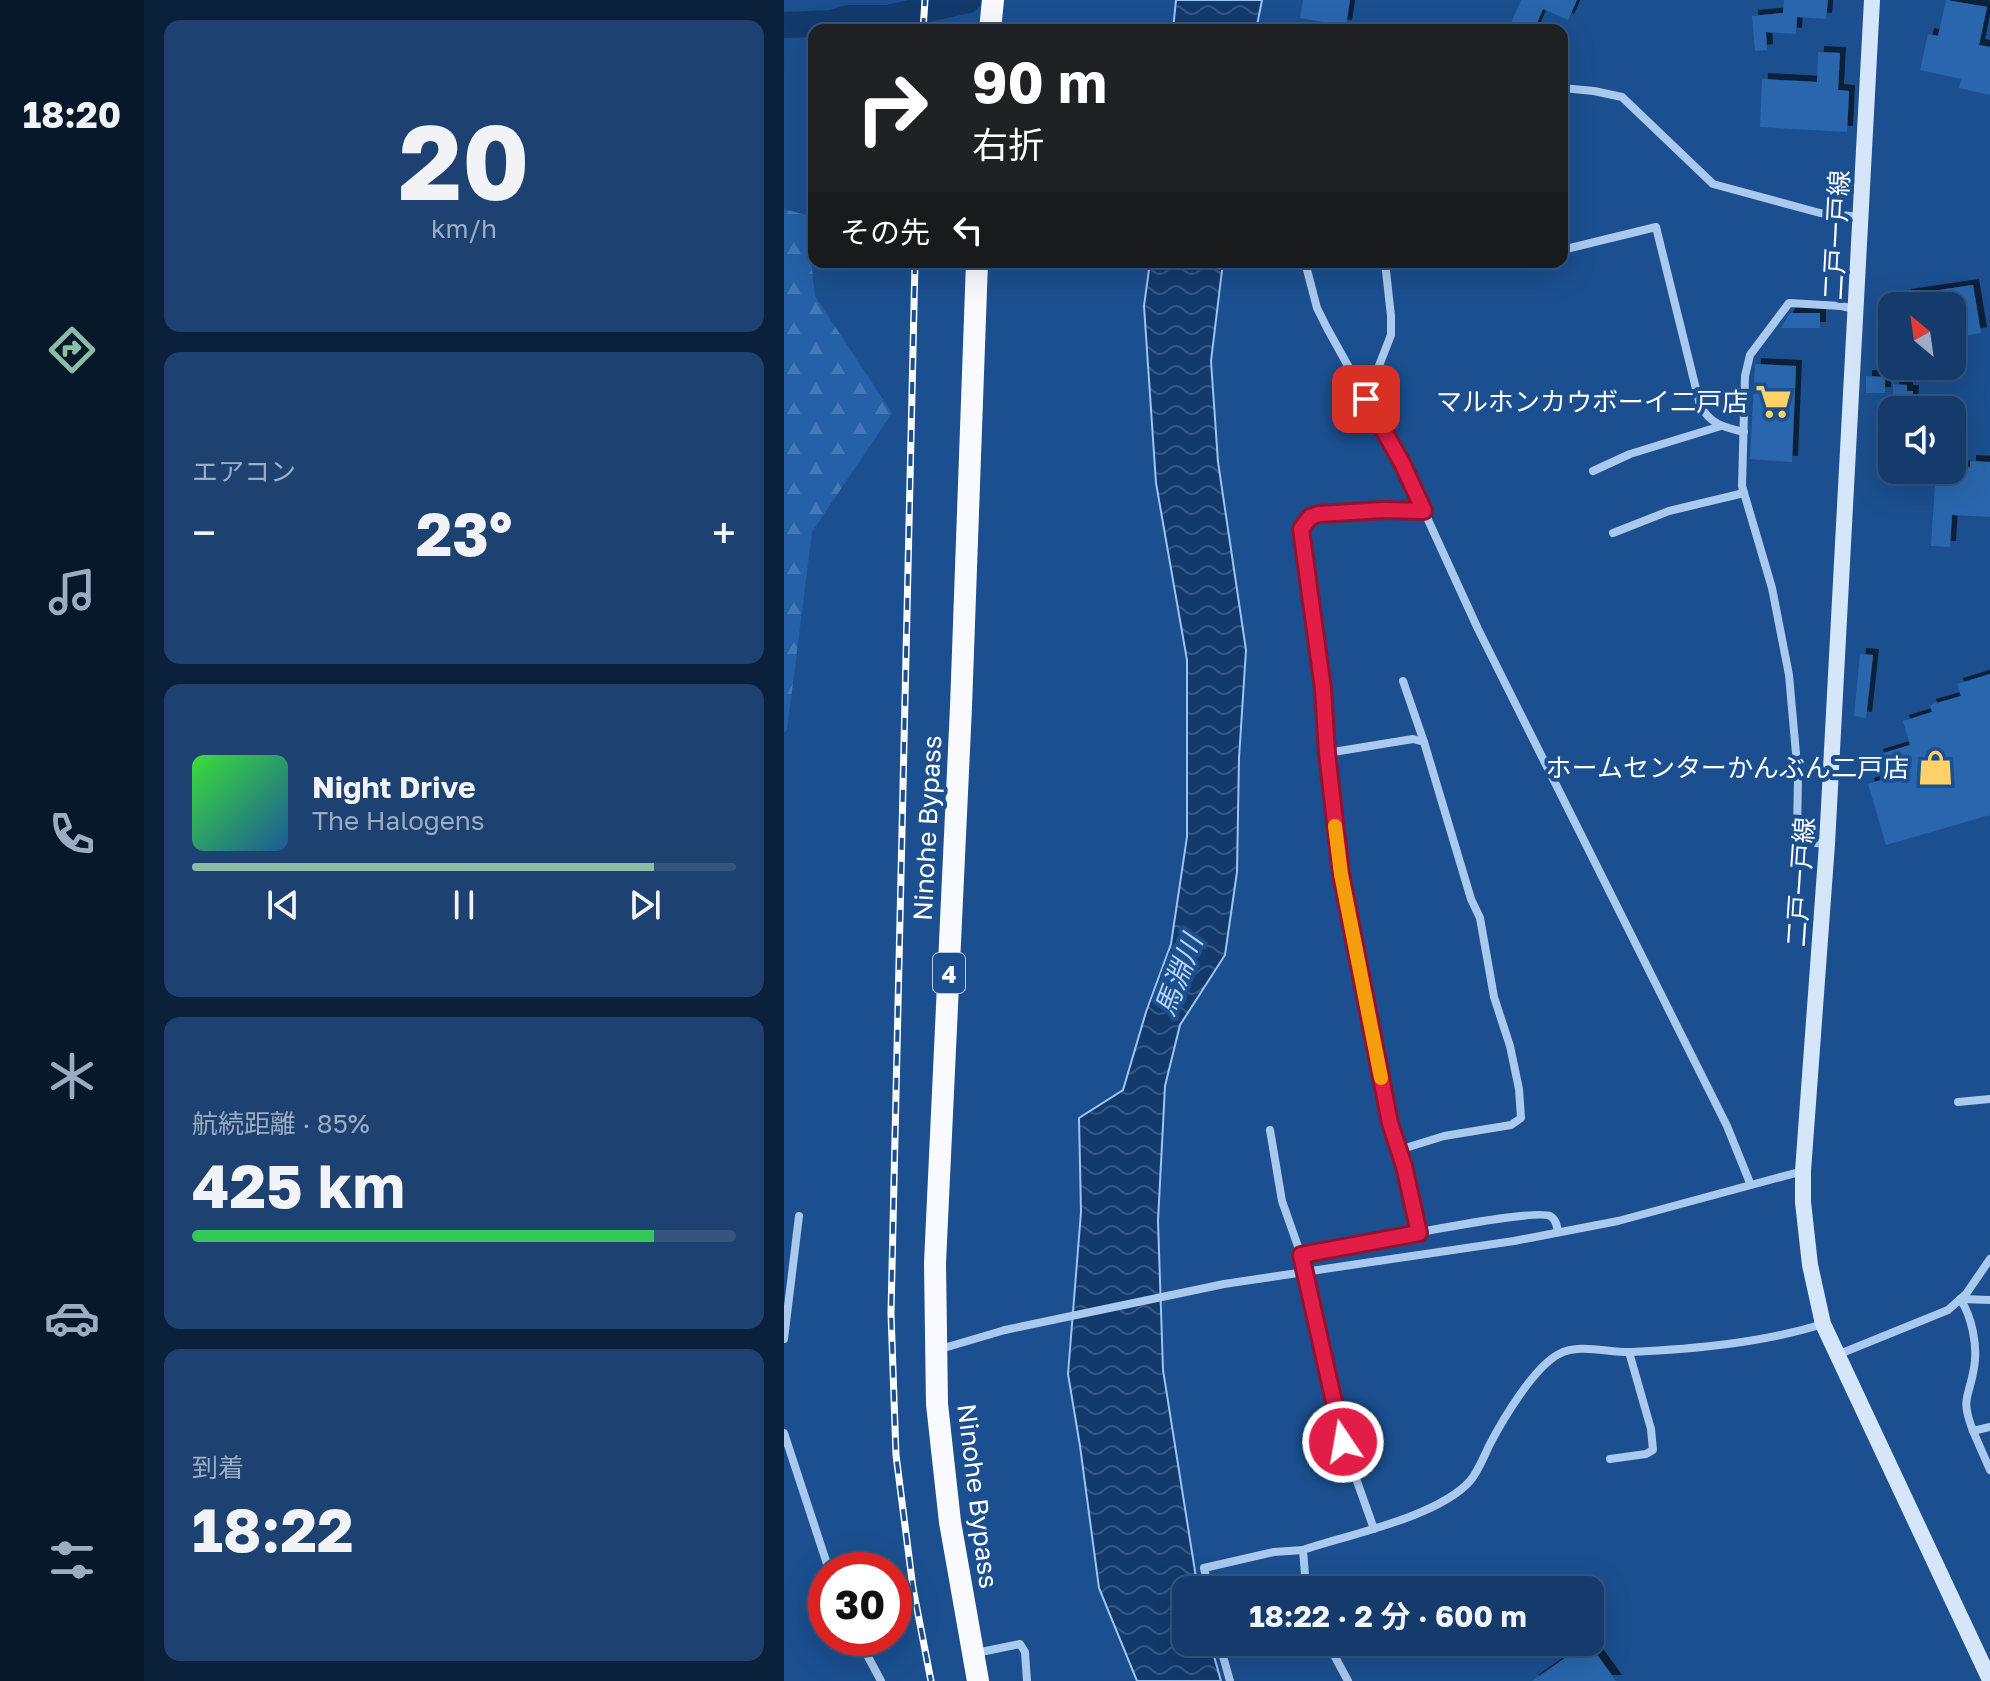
<!DOCTYPE html>
<html lang="ja">
<head>
<meta charset="utf-8">
<style>
	body { margin:0; font-family:"Golos Text","Noto Sans JP",sans-serif; background:#1d4271; color:#f1f3f6; height:100vh; display:flex; flex-direction:column; font-size:30px; white-space:nowrap }
	* { box-sizing:border-box; margin:0 }
	p { font-size:26px; color:#9dadc1 }
	.icon { flex:none; width:44px; height:44px; fill:none; stroke:currentColor; stroke-width:2; stroke-linecap:round; stroke-linejoin:round }
	.map { position:relative; flex:1; overflow:hidden }
	.sheet { display:flex; flex-direction:column; gap:20px; padding:20px; background:#0b203b; width:640px }
	.sheet>* { flex:none }
	.top-card { position:absolute; left:24px; top:24px; width:760px; height:244px; border-radius:16px; box-shadow:0 8px 32px #0002,0 0 0 2px #33557e; background:#202124; color:#fff; overflow:hidden }
	.needle { width:52px; rotate:331deg }
	.fabs { position:absolute; left:1094px; top:292px; display:grid; gap:16px }
	.fabs a { display:grid; place-items:center; width:88px; height:88px; border-radius:16px; background:#143b6b; box-shadow:0 8px 32px #0002,0 0 0 2px #33557e; font-size:40px }
	.speed { position:absolute; left:24px; top:1552px; display:flex; gap:16px; font-size:40px; font-weight:700; text-align:center }
	.speed>* { display:grid; place-content:center; width:104px; height:104px; border-radius:50%; background:#143b6b; box-shadow:0 8px 32px #0002,0 0 0 2px #33557e; line-height:1 }
	.speed .limit { border:12px solid #d22; background:#fff; color:#111 }
	.pin { position:absolute; display:grid; place-items:center; width:68px; height:68px; color:#fff; margin:-34px; border-radius:16px; box-shadow:0 4px 12px #0006 }
	.me { position:absolute; width:88px; margin:-44px; rotate:348deg; stroke-linejoin:round; filter:drop-shadow(0 0 6px #0008) }
	.turn { display:flex; align-items:center; gap:28px; height:168px; padding:0 32px; font-size:36px }
	.turn .icon { width:104px; height:104px; stroke-width:2.5 }
	.turn b { display:block; font-size:56px; line-height:68px }
	.then { display:flex; align-items:center; height:76px; padding:0 32px; background:#0003; gap:16px; font-size:30px }
	.big { font-size:60px; font-weight:700; line-height:1.1 }
	.sheet .card { flex:1; display:flex; flex-direction:column; justify-content:center; gap:12px; min-width:0; padding:0 28px; border-radius:16px; background:#1d4271 }
	.sheet .dial { align-items:center; gap:0 }
	.dial b { font-size:104px; line-height:1 }
	.song { display:flex; align-items:center; gap:24px }
	.cover { width:96px; height:96px; border-radius:12px; background:linear-gradient(135deg,hsl(120 70% 55%),hsl(210 70% 35%)) }
	.played { height:8px; border-radius:4px; background:linear-gradient(90deg,#8abfa5 85%,#33557e 85%) }
	.keys { display:flex; justify-content:space-around; direction:ltr }
	.heat { display:flex; justify-content:space-between; align-items:center; font-size:44px; direction:ltr }
	.charge { height:12px; border-radius:6px; background:linear-gradient(90deg,#34c759 85%,#33557e 0) }
	.trip { position:absolute; left:388px; top:1576px; width:432px; height:80px; border-radius:16px; background:#143b6b; box-shadow:0 8px 32px #0002,0 0 0 2px #33557e; font-weight:700; line-height:80px; text-align:center }
	main { display:flex; flex:1; min-height:0 }
	.tabs { display:flex; flex-direction:column; width:144px; justify-content:space-around; align-items:center; background:#08182b; color:#9dadc1 }
	.tabs .icon { width:56px; height:56px }
	.tabs .on { color:#8abfa5 }
	.tabs b { font-size:36px; color:#f1f3f6 }
	.map>svg:first-child { display:block }
</style>
</head>
<body>
<main>
<nav class="tabs">
<b>18:20</b>
<svg class="icon on" aria-label="directions" viewBox="0 0 24 24"><path d="M12 3l9 9-9 9-9-9zM9 14v-3h6M13 9l2 2-2 2"/></svg>
<svg class="icon" aria-label="music" viewBox="0 0 24 24"><path d="M9 18V5l10-2v13"/><circle cx="6" cy="18" r="3"/><circle cx="16" cy="16" r="3"/></svg>
<svg class="icon" aria-label="phone" viewBox="0 0 24 24"><path d="M5 4h4l2 5-3 2q2 4 5 5l2-3 5 2v4C11 20 4 13 5 4z"/></svg>
<svg class="icon" aria-label="climate" viewBox="0 0 24 24"><path d="M12 3v18M4 7l16 10M4 17L20 7"/></svg>
<svg class="icon" aria-label="car" viewBox="0 0 24 24"><path d="M5 17H2v-5l4-1 3-4h7l3 4 3 1v5h-3M9 17h6M6 11h13"/><circle cx="7" cy="17" r="2"/><circle cx="17" cy="17" r="2"/></svg>
<svg class="icon" aria-label="filters" viewBox="0 0 24 24"><path d="M4 7h16M4 17h16"/><circle cx="9" cy="7" r="2"/><circle cx="15" cy="17" r="2"/></svg>
</nav>
<section class="sheet">
<div class="card dial"><b>20</b><p>km/h</p></div>
<div class="card"><p>エアコン</p>
<div class="heat"><a>−</a><b class="big">23°</b><a>+</a></div>
</div>
<div class="card">
<div class="song"><i class="cover"></i><div><b>Night Drive</b><p>The Halogens</p></div></div>
<div class="played"></div>
<div class="keys"><svg class="icon" aria-label="previous" viewBox="0 0 24 24"><path d="M18 5L8 12l10 7zM5 5v14"/></svg><svg class="icon" aria-label="pause" viewBox="0 0 24 24"><path d="M8 5v14M16 5v14"/></svg><svg class="icon" aria-label="next" viewBox="0 0 24 24"><path d="M6 5l10 7-10 7zM19 5v14"/></svg></div>
</div>
<div class="card"><p>航続距離 · 85%</p><b class="big">425 km</b><div class="charge"></div></div>
<div class="card"><p>到着</p><b class="big">18:22</b></div>
</section>
<div class="map">
<svg width="1206" height="1681" viewBox="0 0 1206 1681">
	<defs>
		<pattern id="forest-firs" width="22" height="20" patternUnits="userSpaceOnUse" patternTransform="scale(2)"><rect width="22" height="20" fill="#2461a8"/><path d="M5 1l3.5 6h-7zM16 11l3.5 6h-7z" fill="#4579b5"/></pattern>
		<pattern id="water-waves" width="16" height="10" patternUnits="userSpaceOnUse" patternTransform="scale(2)"><rect width="16" height="10" fill="#123a6d"/><path d="M0 5q4-4 8 0t8 0" fill="none" stroke="#365883"/></pattern>
		<filter id="shadow"><feDropShadow dx="6" dy="-6" stdDeviation="0" flood-color="#0009"/></filter>
	</defs>
	<rect width="100%" height="100%" fill="#1b4f8f"/>
	<path fill="url(#forest-firs)" d="M 0,209 L 22,215 L 31,296 L 108,413 L 28,532 L 3,730 L 0,732 Z"/>
	<g fill="url(#water-waves)" stroke="#9cc4f0" stroke-width="2">
		<path d="M 392,0 L 478,0 L 472,30 L 389,30 Z"/>
		<path d="M 366,262 L 439,262 L 427,361 L 434,462 L 462,650 L 455,758 L 453,872 L 441,955 L 396,1025 L 381,1086 L 374,1221 L 379,1370 L 414,1590 L 402,1590 L 402,1642 L 426,1642 L 437,1681 L 353,1681 L 315,1588 L 296,1446 L 284,1374 L 297,1212 L 295,1118 L 339,1090 L 362,1012 L 387,944 L 403,837 L 403,660 L 372,483 L 360,306 Z"/>
	</g>
	<g fill="none" stroke-linecap="round" stroke-linejoin="round">
		<path stroke="#123a6d" stroke-width="26" d="M 0,25 L 48,23 L 65,18 L 104,18 L 184,0"/>
	</g>
	<g fill="#2a66ad" filter="url(#shadow)">
		<path d="M 519,0 L 566,0 L 562,26 L 516,18 Z"/>
		<path d="M 737,0 L 793,0 L 784,20 L 759,9 L 750,30 L 724,30 Z"/>
		<path d="M 1000,0 L 1044,0 L 1042,19 L 1013,17 L 1012,34 L 982,32 L 983,50 L 971,51 L 968,16 L 999,13 Z"/>
		<path d="M 1162,0 L 1203,7 L 1195,45 L 1206,47 L 1206,95 L 1175,88 L 1177,79 L 1136,70 L 1144,34 L 1154,36 Z"/>
		<path d="M 1034,52 L 1056,53 L 1054,90 L 1065,91 L 1063,132 L 976,127 L 978,79 L 1033,82 Z"/>
		<path d="M 1189,285 L 1197,333 L 1168,338 L 1168,306 L 1123,306 L 1121,295 Z"/>
		<path d="M 1006,313 L 1036,313 L 1036,328 L 997,328 Z"/>
		<path d="M 971,364 L 1012,366 L 1008,462 L 966,459 Z"/>
		<path d="M 1082,376 L 1101,377 L 1101,393 L 1082,393 Z"/>
		<path d="M 1109,384 L 1123,385 L 1123,391 L 1129,391 L 1128,410 L 1109,410 Z"/>
		<path d="M 1186,461 L 1206,462 L 1206,517 L 1168,515 L 1166,547 L 1147,546 L 1152,470 L 1168,470 L 1168,466 L 1186,467 Z"/>
		<path d="M 1076,654 L 1089,655 L 1082,718 L 1070,716 Z"/>
		<path d="M 1206,674 L 1206,815 L 1102,845 L 1084,784 L 1100,779 L 1093,755 L 1126,745 L 1119,721 L 1148,712 L 1146,705 L 1177,696 L 1173,684 Z"/>
		<path d="M 804,1642 L 832,1681 L 748,1681 Z"/>
	</g>
	<g fill="none" stroke-linecap="round" stroke-linejoin="round">
		<g stroke="#a9c9ee" stroke-width="8">
			<path d="M 778,88 L 810,91 L 838,97 L 929,184 L 1036,213 L 1077,217"/>
			<path d="M 778,250 L 872,227 L 916,405 C 926,424 939,427 960,432"/>
			<path d="M 521,262 L 533,308 L 543,328 L 618,463 L 694,629 L 943,1126 L 966,1183"/>
			<path d="M 582,399 L 607,335 L 607,316 L 601,262"/>
			<path d="M 809,471 L 846,454 L 937,426"/>
			<path d="M 829,533 L 885,511 L 960,493"/>
			<path d="M 619,681 L 640,742"/>
			<path d="M 543,753 L 629,739 L 640,742 L 687,899 L 696,918 L 710,997 L 726,1046 L 735,1089 L 737,1118 L 727,1125 L 660,1136 L 615,1150"/>
			<path d="M 1043,844 L 1021,842 L 1013,833 L 1014,776 L 1005,675 L 988,588 L 958,486 L 961,376 L 966,355 L 1005,303 L 1057,306 L 1071,309"/>
			<path d="M 1174,1102 L 1206,1099"/>
			<path d="M 486,1130 L 498,1201 L 517,1255"/>
			<path d="M 635,1233 L 620,1166 L 606,1123 L 557,874 L 543,753 L 539,689 L 517,529 L 526,517 L 535,514 L 600,510 L 640,511"/>
			<path d="M 594,1261 L 730,1241 L 834,1221 L 1019,1171"/>
			<path d="M 1176,1299 C 1188,1316 1194,1347 1190,1368 C 1185,1399 1176,1397 1189,1431 L 1206,1427"/>
			<path d="M 1177,1299 L 1206,1300"/>
			<path d="M 0,1339 L 15,1216"/>
			<path d="M 153,1350 L 221,1330"/>
			<path d="M 1053,1355 L 1164,1310 L 1182,1294 L 1206,1259"/>
			<path d="M 1189,1431 L 1206,1470"/>
			<path d="M 0,1433 L 45,1570"/>
			<path d="M 826,1459 L 862,1454 L 869,1450 L 867,1429 L 845,1352"/>
			<path d="M 590,1529 L 559,1442 L 517,1255 C 551,1249 748,1207 766,1216 C 772,1219 773,1226 774,1232"/>
			<path d="M 425,1590 L 420,1568 L 490,1552 L 519,1550"/>
			<path d="M 526,1590 L 521,1575 L 519,1550 C 563,1535 654,1517 686,1481 C 694,1472 700,1456 706,1444 C 719,1419 750,1367 775,1354 C 795,1343 825,1353 847,1352 C 910,1349 978,1343 1039,1324"/>
			<path d="M 74,1638 L 97,1681"/>
			<path d="M 435,1642 L 446,1681"/>
			<path d="M 543,1642 L 564,1681"/>
			<path d="M 192,1653 L 236,1644 L 241,1652 L 243,1681"/>
		</g>
		<path stroke="#d6e6fa" stroke-width="16" d="M 1088,0 L 1043,844 L 1019,1171 L 1019,1202 L 1026,1265 L 1039,1324 L 1206,1680"/>
		<g stroke="#f8faff" stroke-width="22">
			<path d="M 206,30 L 209,0"/>
			<path d="M 193,262 L 177,707 L 151,1263 L 153,1404 L 166,1522 L 194,1681"/>
		</g>
		<defs>
			<g id="rail">
				<path d="M 139,30 L 141,0"/>
				<path d="M 131,262 L 107,1313 L 112,1455 L 129,1588 L 147,1681"/>
			</g>
		</defs>
		<use href="#rail" stroke="#fff" stroke-width="7"/>
		<use href="#rail" stroke="#1b4f8f" stroke-width="4" stroke-dasharray="12" stroke-linecap="butt"/>
		<path stroke="#a9c9ee" stroke-width="8" d="M 221,1330 L 440,1284 L 594,1261"/>
	</g>
	<g fill="none" stroke-linecap="round" stroke-linejoin="round">
		<defs>
			<path id="route" d="M 559,1442 L 517,1255 L 635,1233 L 620,1166 L 606,1123 L 557,874 L 543,753 L 539,689 L 517,529 L 526,517 L 535,514 L 600,510 L 640,511 L 618,463 L 582,399"/>
		</defs>
		<use href="#route" stroke="#92132f" stroke-width="20"/>
		<use href="#route" stroke="#e11d48" stroke-width="14"/>
		<path stroke="#f59e0b" stroke-width="14" d="M 551,826 L 557,874 L 597,1078"/>
	</g>
	<defs>
		<symbol id="supermarket-bare" viewBox="-9 -9 18 18"><path d="M-6-5.5h2.5l.6 2H6L4.5 2H-2.5L-4.4-4H-6ZM-1.5 3.2a1.3 1.3 0 1 0 .1 0ZM3 3.2a1.3 1.3 0 1 0 .1 0Z" fill="#ffd166" stroke="#1b4f8f" stroke-width="2.5" paint-order="stroke"/></symbol>
		<symbol id="shop-bare" viewBox="-9 -9 18 18"><path d="M-5-2.5h2.3a2.7 3.5 0 0 1 5.4 0H5L5.5 6h-11ZM-1.5-2.5h3a1.5 2.3 0 0 0-3 0Z" fill="#ffd166" stroke="#1b4f8f" stroke-width="2.5" paint-order="stroke"/></symbol>
	</defs>
	<g fill-rule="evenodd">
		<use href="#supermarket-bare" x="964" y="376" width="51" height="51"/>
		<use href="#shop-bare" x="1126" y="742" width="51" height="51"/>
	</g>
	<g text-anchor="middle" dominant-baseline="central" stroke-width="8" stroke-linejoin="round" paint-order="stroke">
		<rect fill="#1b4f8f" stroke="#bbcadd" stroke-width="2" x="149" y="953" width="32" height="40" rx="6"/>
		<g font-size="24" font-weight="bold" fill="#fff">
			<text x="165" y="973">4</text>
		</g>
		<g font-size="26" fill="#fff" stroke="#1b4f8f">
			<text transform="translate(1052 235) rotate(-87)">二戸一戸線</text>
			<text transform="translate(143 828) rotate(-87)">Ninohe Bypass</text>
			<text transform="translate(1016 882) rotate(-86)">二戸一戸線</text>
			<text transform="translate(194 1496) rotate(83)">Ninohe Bypass</text>
		</g>
		<g font-size="26" fill="#fff" stroke="#1b4f8f" text-anchor="end">
			<text x="964" y="401">マルホンカウボーイ二戸店</text>
			<text x="1125" y="767">ホームセンターかんぶん二戸店</text>
		</g>
		<g font-size="28" font-style="italic" fill="#b5d3f5" stroke="#1b4f8f">
			<text transform="translate(394 975) rotate(-69)">馬淵川</text>
		</g>
	</g>
</svg>
<div class="fabs">
<a><svg class="needle" viewBox="-14 -14 28 28"><path d="M0-13l5 13h-10z" fill="#e53935"/><path d="M0 13l5-13h-10z" fill="#9dadc1"/></svg></a>
<a><svg class="icon" aria-label="sound" viewBox="0 0 24 24"><path d="M4 9h4l5-4v14l-5-4H4zM17 9q2 3 0 6"/></svg></a>
</div>
<div class="speed"><div class="limit">30</div></div>
<div class="pin" style="left:582px;top:399px;background:#d93025"><svg class="icon" aria-label="arrive" viewBox="0 0 24 24"><path d="M6 21V4h12l-3 4 3 4H6"/></svg></div>
<svg class="me" style="left:559px;top:1442px" viewBox="-20 -20 40 40"><circle r="17" fill="#e11d48" stroke="#fff" stroke-width="3"/><path d="M0-11L8 9 0 5-8 9z" fill="#fff"/></svg>
<div class="trip">18:22 · 2 分 · 600 m</div>
<div class="top-card">
<div class="turn"><svg class="icon" aria-label="right" viewBox="0 0 24 24"><path d="M7 20v-9h11M14 6l5 5-5 5"/></svg><div><b>90 m</b>右折</div></div>
<div class="then">その先<svg class="icon" aria-label="left" viewBox="0 0 24 24"><path d="M17 20v-9H6M10 6l-5 5 5 5"/></svg></div>
</div>
</div>
</main>
</body>
</html>
